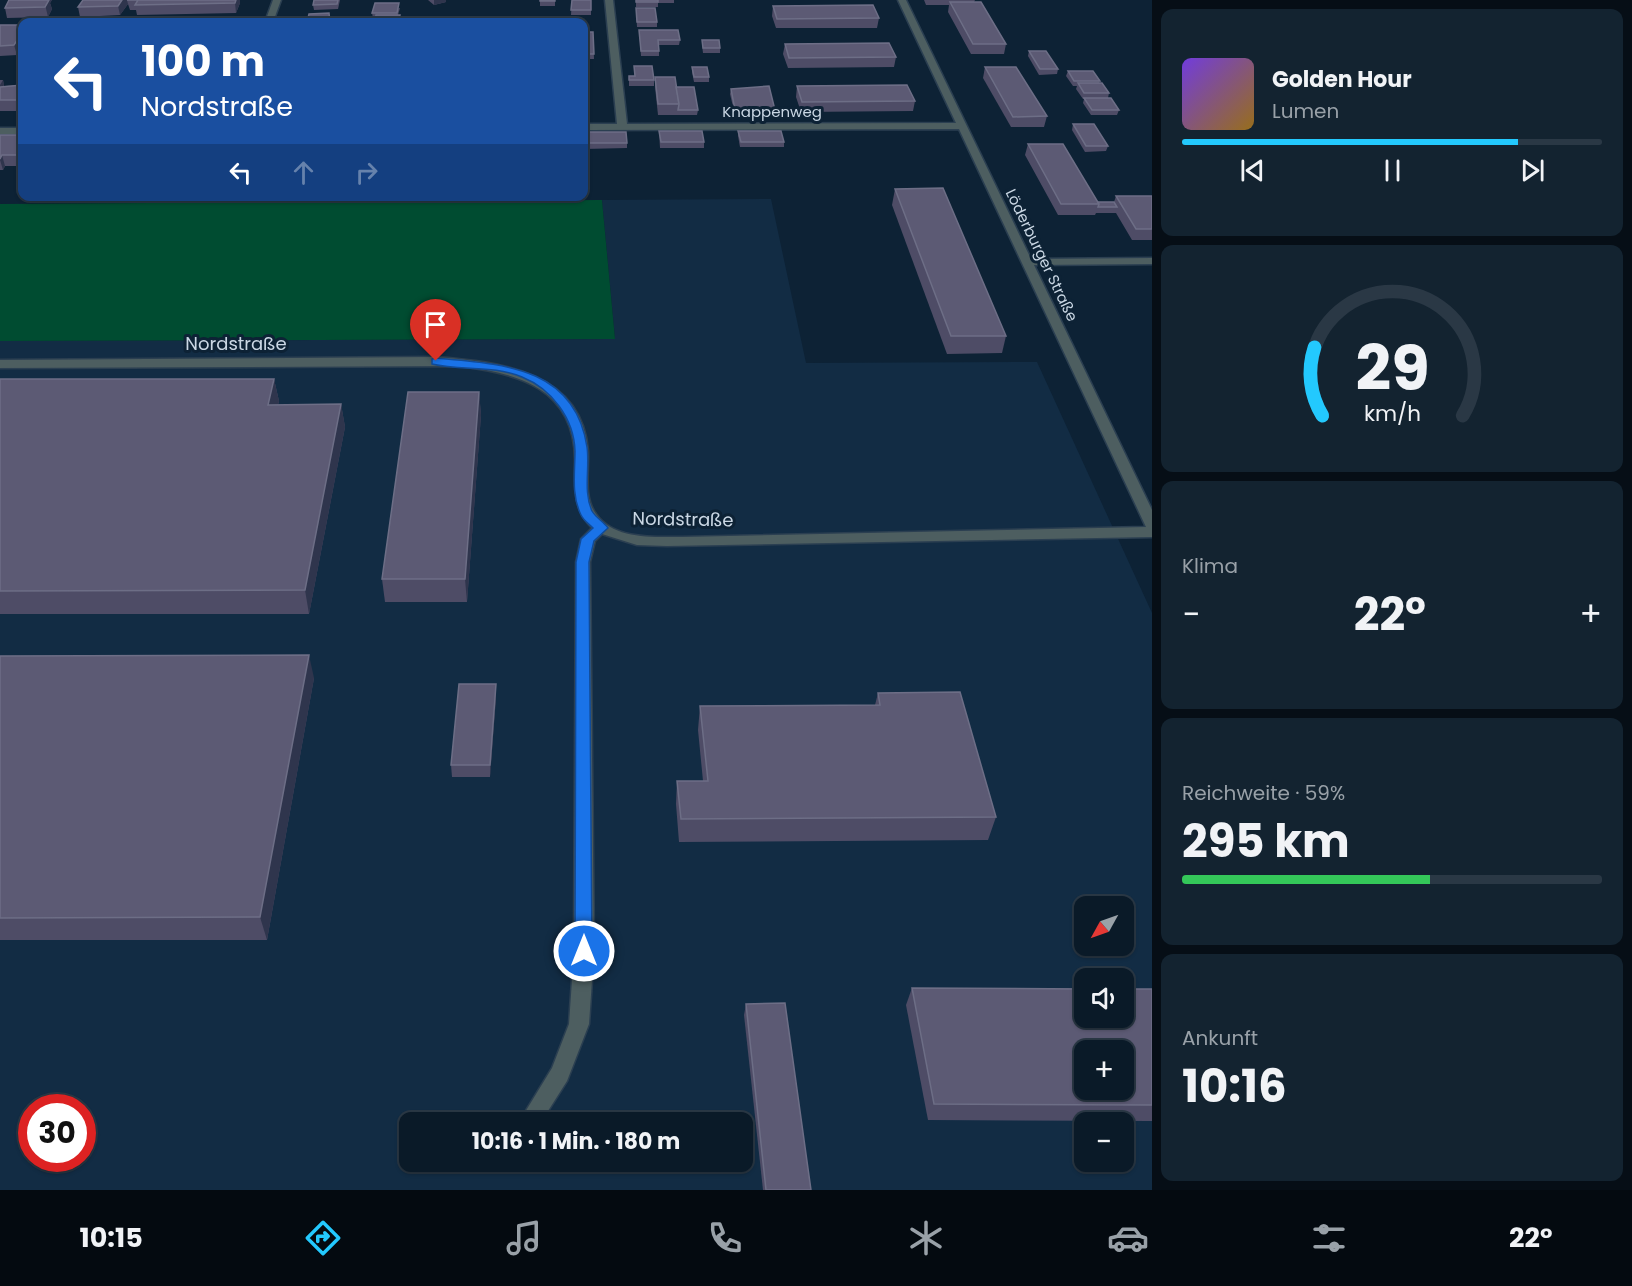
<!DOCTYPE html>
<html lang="de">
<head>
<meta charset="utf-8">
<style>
	body { margin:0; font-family:Poppins,sans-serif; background:#132330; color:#f1f3f6; height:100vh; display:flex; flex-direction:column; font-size:22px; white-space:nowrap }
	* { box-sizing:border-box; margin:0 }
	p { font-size:20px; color:#99a1a8 }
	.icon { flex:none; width:33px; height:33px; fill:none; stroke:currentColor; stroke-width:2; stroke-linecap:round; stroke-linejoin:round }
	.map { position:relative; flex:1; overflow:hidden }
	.panel { display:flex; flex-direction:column; gap:9px; padding:9px; background:#060e16; width:480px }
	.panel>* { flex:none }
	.guide { position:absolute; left:18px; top:18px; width:570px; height:183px; border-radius:12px; box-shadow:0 2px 4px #0004,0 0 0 2px #2a3845; background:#1a4fa0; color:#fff; overflow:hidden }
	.needle { width:39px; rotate:230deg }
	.buttons { position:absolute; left:1074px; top:896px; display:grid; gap:12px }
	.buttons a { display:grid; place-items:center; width:60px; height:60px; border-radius:12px; background:#0a1a28; box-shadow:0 2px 4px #0004,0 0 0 2px #2a3845; font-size:30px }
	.speed { position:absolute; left:18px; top:1094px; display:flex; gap:12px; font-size:30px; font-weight:700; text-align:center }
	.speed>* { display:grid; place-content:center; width:78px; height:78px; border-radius:50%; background:#0a1a28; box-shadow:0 2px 4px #0004,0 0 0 2px #2a3845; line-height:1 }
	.speed .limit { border:9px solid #d22; background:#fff; color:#111 }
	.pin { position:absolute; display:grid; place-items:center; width:51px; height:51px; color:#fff; margin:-62px -26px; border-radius:50% 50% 50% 0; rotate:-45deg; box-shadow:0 0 6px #0007 }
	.pin .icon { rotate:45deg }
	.me { position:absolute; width:66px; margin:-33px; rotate:0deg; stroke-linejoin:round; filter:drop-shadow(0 0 4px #0008) }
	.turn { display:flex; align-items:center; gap:21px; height:126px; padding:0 24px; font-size:27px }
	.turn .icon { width:78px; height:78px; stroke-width:2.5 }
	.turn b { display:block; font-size:42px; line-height:51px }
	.lanes { display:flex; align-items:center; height:57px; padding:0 24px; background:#0003; justify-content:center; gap:30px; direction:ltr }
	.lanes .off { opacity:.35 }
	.big { font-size:45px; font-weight:700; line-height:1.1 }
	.panel .tile { flex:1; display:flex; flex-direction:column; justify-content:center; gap:9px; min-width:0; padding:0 21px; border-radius:12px; background:#132330 }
	.panel .dial { align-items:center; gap:0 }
	.dial svg { height:156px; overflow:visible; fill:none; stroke:#2a3845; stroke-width:7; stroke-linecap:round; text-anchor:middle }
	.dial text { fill:#f1f3f6; stroke:none }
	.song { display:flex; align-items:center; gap:18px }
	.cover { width:72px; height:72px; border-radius:9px; background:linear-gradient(135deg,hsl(260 70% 55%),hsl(40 70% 35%)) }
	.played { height:6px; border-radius:3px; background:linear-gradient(90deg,#23c9fe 80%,#2a3845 80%) }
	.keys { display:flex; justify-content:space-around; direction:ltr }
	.heat { display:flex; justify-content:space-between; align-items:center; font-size:33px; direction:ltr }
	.charge { height:9px; border-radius:4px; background:linear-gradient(90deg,#34c759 59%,#2a3845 0) }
	.trip { position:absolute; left:399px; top:1112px; width:354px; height:60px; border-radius:12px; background:#0a1a28; box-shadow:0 2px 4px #0004,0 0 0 2px #2a3845; font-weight:700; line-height:60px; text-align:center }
	.tabs { display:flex; height:96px; justify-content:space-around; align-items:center; background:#040a10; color:#99a1a8 }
	.tabs .icon { width:42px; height:42px }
	.tabs .current { color:#23c9fe }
	.tabs b { font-size:27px; color:#f1f3f6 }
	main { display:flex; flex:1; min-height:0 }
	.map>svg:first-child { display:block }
</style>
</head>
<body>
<main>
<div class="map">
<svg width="1152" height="1190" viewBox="0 0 1152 1190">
	<rect width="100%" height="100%" fill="#0d2235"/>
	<path fill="#122c44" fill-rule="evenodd" d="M 771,199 L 806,363 L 1037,362 L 1152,613 L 1152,1190 L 0,1190 L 0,341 L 615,339 L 602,200 ZM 1084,906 L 1124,906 L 1124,945 L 1084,945 ZM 1084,978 L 1124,978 L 1124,1017 L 1084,1017 ZM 1084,1050 L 1124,1050 L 1124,1089 L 1084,1089 ZM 32,1107 L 82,1107 L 82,1158 L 32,1158 ZM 410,1122 L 742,1122 L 742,1161 L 410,1161 ZM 1084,1122 L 1124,1122 L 1124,1161 L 1084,1161 Z"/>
	<path fill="#004c31" d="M 602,200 L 615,339 L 0,341 L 0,204 Z"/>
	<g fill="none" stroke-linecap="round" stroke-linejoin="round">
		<defs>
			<g id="minor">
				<path d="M 273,0 L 281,0 L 273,22 L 265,22 Z"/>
				<path d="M 605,0 L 613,0 L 627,124 L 956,123 L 898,0 L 906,0 L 1031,259 L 1152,258 L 1152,264 L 1034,265 L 1152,510 L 1152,537 L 667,546 L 637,545 L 602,534 L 595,541 L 590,562 L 594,951 L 589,1024 L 567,1081 L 541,1122 L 519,1122 L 552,1068 L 569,1024 L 574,951 L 576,562 L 581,539 L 592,528 C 572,508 575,485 575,459 C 574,388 518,373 459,366 L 0,368 L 0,360 L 436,357 C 499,362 582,371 588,451 C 589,471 583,497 596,514 C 614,540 654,537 682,537 L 1146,527 L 959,129 L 584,130 L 584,124 L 617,124 Z"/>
				<rect x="0" y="128" width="22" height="6"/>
			</g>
		</defs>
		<use href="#minor" stroke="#2b3f51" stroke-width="3"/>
		<use href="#minor" fill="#4d5e60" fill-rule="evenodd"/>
	</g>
	<g fill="#4e4c66">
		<path d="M 52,0 L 50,3 L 52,9 L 48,17 L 7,18 L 5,8 Z"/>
		<path d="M 83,0 L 240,0 L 240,3 L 236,13 L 137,15 L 136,10 L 130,10 L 128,4 L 120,15 L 80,17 L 78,7 Z"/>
		<path d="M 314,0 L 340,0 L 338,9 L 314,10 L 313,5 Z"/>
		<path d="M 428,0 L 446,0 L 446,2 L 434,5 Z"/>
		<rect x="540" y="0" width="15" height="6"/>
		<path d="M 572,0 L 591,0 L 591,15 L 571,15 Z"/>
		<path d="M 636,0 L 674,0 L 674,3 L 658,3 L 658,7 L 636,7 Z"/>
		<path d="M 924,0 L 975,0 L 974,2 L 1006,44 L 1004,54 L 971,54 L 948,12 L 949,5 L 926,5 Z"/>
		<path d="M 773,6 L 879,18 L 877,28 L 776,28 L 772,16 Z"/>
		<path d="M 400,8 L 398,15 L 400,15 L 400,22 L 375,22 L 375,18 L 373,18 L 372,13 Z"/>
		<path d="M 636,8 L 657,22 L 657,27 L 637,27 Z"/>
		<path d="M 0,25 L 22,25 L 22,47 L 17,55 L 0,56 Z"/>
		<path d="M 639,30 L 680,40 L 679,45 L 659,45 L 659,56 L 641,56 Z"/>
		<path d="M 584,32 L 593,32 L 594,59 L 584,59 Z"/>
		<path d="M 702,40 L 720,48 L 720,53 L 703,53 L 702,45 Z"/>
		<path d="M 785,44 L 896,57 L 894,67 L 788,68 L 783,54 Z"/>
		<path d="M 1029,51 L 1058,69 L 1057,74 L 1039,75 L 1028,56 Z"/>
		<path d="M 634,66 L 654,80 L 654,86 L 629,86 L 629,76 L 635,76 Z"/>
		<path d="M 692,67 L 709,77 L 709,82 L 694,82 L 692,72 Z"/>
		<path d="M 985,67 L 1047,116 L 1044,127 L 1011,127 L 983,78 Z"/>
		<path d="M 1068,71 L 1100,81 L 1099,83 L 1109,93 L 1108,98 L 1119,110 L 1117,115 L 1091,115 L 1083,103 L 1084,99 L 1083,99 L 1076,89 L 1077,86 L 1073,86 L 1066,76 Z"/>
		<path d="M 655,77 L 676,87 L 698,110 L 697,115 L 658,115 L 655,87 Z"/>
		<path d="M 0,80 L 3,80 L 4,86 L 22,85 L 22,111 L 0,111 Z"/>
		<path d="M 797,86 L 915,101 L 913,111 L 801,112 L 796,97 Z"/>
		<path d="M 731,89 L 775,110 L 774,115 L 735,115 L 730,94 Z"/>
		<rect x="584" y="101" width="2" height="15"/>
		<path d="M 1073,124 L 1108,146 L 1106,151 L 1085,152 L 1072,130 Z"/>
		<path d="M 659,131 L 704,142 L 704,148 L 660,148 Z"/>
		<path d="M 738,131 L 784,142 L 784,147 L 740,147 L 738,136 Z"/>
		<path d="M 584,132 L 627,143 L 627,148 L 584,149 Z"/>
		<path d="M 0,135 L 22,135 L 22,166 L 5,166 L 3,170 L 0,170 Z"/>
		<path d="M 1028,144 L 1098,202 L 1114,202 L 1116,196 L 1152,196 L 1152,240 L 1132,240 L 1116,213 L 1096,213 L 1095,215 L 1058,215 L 1025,155 Z"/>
		<path d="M 895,189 L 1006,336 L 1002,353 L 947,354 L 892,205 Z"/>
		<path d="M 0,379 L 274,379 L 279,401 L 278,405 L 341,404 L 345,427 L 309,614 L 0,614 Z"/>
		<path d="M 479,392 L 481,415 L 467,602 L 385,602 L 382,579 Z"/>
		<path d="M 0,656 L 314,678 L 267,940 L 0,940 Z"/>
		<path d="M 496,684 L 496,697 L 490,777 L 452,777 L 451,765 Z"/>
		<path d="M 878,693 L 996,817 L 988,840 L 679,842 L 676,804 L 677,781 L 703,781 L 698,730 L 700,706 L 875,705 Z"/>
		<path d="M 912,988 L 1152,989 L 1152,1121 L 928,1120 L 906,1005 Z"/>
		<path d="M 746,1004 L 811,1190 L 763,1190 L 744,1015 Z"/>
	</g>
	<g fill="#2f354d">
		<path d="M 44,0 L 52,0 L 50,3 L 52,9 L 48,17 Z"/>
		<path d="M 122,0 L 131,0 L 127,0 L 128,4 L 120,15 L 118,6 Z"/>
		<path d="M 236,0 L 240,0 L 240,3 L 236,13 L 235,3 Z"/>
		<path d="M 434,0 L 446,0 L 446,2 L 434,5 Z"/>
		<path d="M 21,34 L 22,47 L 17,55 L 14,45 Z"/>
		<path d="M 3,80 L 4,85 L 0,93 L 0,85 Z"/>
		<path d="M 2,155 L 5,166 L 3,170 L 0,160 Z"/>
		<path d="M 274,379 L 279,401 L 272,427 L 268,405 Z"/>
		<path d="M 479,392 L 481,415 L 467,602 L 465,579 Z"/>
		<path d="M 341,404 L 345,427 L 309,614 L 305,590 Z"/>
		<path d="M 309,655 L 314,678 L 267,940 L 260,917 Z"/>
		<path d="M 496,684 L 496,697 L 490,777 L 490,765 Z"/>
	</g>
	<g fill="#5c5a74" stroke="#6d6e86" stroke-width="1.5" fill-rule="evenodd">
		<path d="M 9,0 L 49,0 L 45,7 L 5,8 Z"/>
		<path d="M 83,0 L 122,0 L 118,6 L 78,7 Z"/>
		<path d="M 127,0 L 236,0 L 235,3 L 135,5 L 138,0 Z"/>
		<path d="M 314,0 L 338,0 L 337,4 L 313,5 Z"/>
		<rect x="540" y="0" width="15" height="1"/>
		<path d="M 572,0 L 591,0 L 591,10 L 571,10 Z"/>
		<rect x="636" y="0" width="22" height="2"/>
		<path d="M 950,2 L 981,2 L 1006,44 L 973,44 Z"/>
		<path d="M 375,3 L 399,3 L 397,13 L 372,13 Z"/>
		<path d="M 873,5 L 879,18 L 777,19 L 773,6 Z"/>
		<path d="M 636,8 L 655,8 L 657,22 L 637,22 Z"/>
		<path d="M 329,13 L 330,22 L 304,22 L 307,22 L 309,14 Z"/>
		<path d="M 376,15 L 400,15 L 399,20 L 375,20 Z"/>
		<path d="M 0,25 L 22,25 L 22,34 L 21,34 L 14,45 L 0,46 Z"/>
		<path d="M 639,30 L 678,30 L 680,40 L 658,40 L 659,51 L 641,51 Z"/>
		<path d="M 584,32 L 593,32 L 594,54 L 584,54 Z"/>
		<path d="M 702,40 L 719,40 L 720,48 L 703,48 Z"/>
		<path d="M 889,43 L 896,57 L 789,58 L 785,44 Z"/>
		<path d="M 1029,51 L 1046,51 L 1058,69 L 1040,69 Z"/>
		<path d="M 634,66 L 652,66 L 654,80 L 629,80 L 629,76 L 635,76 Z"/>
		<path d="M 692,67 L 707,67 L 709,77 L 694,77 Z"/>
		<path d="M 985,67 L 1016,67 L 1047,116 L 1013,117 Z"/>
		<path d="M 1068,71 L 1093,71 L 1100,81 L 1074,81 Z"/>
		<path d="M 655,77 L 675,77 L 679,104 L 658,104 Z"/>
		<path d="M 1078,83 L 1102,83 L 1109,93 L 1084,93 Z"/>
		<path d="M 22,85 L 22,100 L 0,100 L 0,87 Z"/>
		<path d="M 907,85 L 915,101 L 802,102 L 797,86 Z"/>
		<path d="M 769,86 L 775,110 L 735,110 L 731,89 Z"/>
		<path d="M 676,87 L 694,87 L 698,110 L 678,110 L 679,104 Z"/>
		<path d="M 1084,98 L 1111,98 L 1119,110 L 1092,110 Z"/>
		<rect x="584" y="101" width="2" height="10"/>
		<path d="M 1073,124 L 1094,124 L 1108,146 L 1086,146 Z"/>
		<path d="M 659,131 L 702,131 L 704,142 L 661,142 Z"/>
		<path d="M 738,131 L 781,131 L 784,142 L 741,142 Z"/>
		<path d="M 584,132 L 626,132 L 627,143 L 584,143 Z"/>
		<path d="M 0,135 L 22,135 L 22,155 L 2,155 L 0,159 Z"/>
		<path d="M 1028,144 L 1063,144 L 1099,204 L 1061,204 Z"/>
		<path d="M 943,188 L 1006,336 L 951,336 L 895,189 Z"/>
		<path d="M 1116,196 L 1152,196 L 1152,229 L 1136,229 Z"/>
		<path d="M 1098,202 L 1114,202 L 1117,207 L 1098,207 L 1099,204 Z"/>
		<path d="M 0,379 L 274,379 L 268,405 L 341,404 L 305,590 L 0,591 Z"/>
		<path d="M 408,392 L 479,392 L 465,579 L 382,579 Z"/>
		<path d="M 309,655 L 260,917 L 0,918 L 0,656 Z"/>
		<path d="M 459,684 L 496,684 L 490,765 L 451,765 Z"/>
		<path d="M 960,692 L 996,817 L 681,819 L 677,781 L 708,781 L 700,706 L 880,705 L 878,693 Z"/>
		<path d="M 912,988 L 1084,989 L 1084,1017 L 1124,1017 L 1124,989 L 1152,989 L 1152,1105 L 934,1104 ZM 1084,1050 L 1124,1050 L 1124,1089 L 1084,1089 Z"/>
		<path d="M 785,1003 L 811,1190 L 766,1190 L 746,1004 Z"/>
	</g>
	<path fill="#1a73e8" stroke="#114b97" stroke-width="1.5" d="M 436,358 C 501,364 575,366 587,447 C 590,468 583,491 592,511 C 596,518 604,522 608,528 L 594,541 L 589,562 L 592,951 L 590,956 L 584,959 L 578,956 L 575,951 L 576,562 L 581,539 L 593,528 C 589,524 583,520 581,515 C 571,495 575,472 575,451 C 574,419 552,389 522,377 C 493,365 461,371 432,364 L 432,359 Z"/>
	<g text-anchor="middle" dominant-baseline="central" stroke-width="6" stroke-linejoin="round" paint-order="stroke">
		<g font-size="15" fill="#cad7e4" stroke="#0d2235">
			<text x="772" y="111">Knappenweg</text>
			<text transform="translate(1042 255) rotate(64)">Löderburger Straße</text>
		</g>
		<g font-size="18" fill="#cad7e4" stroke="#0d2235">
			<text x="236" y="343">Nordstraße</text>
			<text transform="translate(683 519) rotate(1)">Nordstraße</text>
		</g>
	</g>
</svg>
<div class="buttons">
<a><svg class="needle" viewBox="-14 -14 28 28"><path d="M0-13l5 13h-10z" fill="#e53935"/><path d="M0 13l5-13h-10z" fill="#99a1a8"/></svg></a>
<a><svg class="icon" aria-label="sound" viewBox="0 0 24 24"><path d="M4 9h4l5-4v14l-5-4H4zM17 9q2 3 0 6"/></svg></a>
<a>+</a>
<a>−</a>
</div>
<div class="speed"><div class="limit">30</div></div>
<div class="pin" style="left:436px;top:361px;background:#d93025"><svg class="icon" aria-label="arrive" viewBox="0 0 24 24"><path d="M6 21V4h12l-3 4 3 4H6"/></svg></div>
<svg class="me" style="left:584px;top:951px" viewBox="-20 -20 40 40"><circle r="17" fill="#1a73e8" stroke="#fff" stroke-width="3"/><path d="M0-11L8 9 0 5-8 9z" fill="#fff"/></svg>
<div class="trip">10:16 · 1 Min. · 180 m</div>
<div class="guide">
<div class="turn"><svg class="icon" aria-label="left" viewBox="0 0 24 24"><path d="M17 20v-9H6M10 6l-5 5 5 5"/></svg><div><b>100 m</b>Nordstraße</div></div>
<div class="lanes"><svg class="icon" aria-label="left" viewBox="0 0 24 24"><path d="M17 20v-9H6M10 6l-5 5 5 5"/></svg><svg class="icon off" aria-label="ahead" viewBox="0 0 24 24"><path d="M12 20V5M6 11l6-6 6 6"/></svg><svg class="icon off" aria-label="right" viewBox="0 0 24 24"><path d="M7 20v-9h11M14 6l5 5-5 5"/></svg></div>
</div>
</div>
<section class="panel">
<div class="tile">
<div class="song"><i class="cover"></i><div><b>Golden Hour</b><p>Lumen</p></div></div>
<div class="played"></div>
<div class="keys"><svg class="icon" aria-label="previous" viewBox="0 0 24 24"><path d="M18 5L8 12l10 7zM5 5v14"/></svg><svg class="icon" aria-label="pause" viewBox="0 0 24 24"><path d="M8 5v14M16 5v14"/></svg><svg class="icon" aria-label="next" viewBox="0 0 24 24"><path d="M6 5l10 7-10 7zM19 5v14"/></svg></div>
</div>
<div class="tile dial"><svg viewBox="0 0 100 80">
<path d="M14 69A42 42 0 1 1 86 69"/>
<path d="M14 69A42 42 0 0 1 10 34" stroke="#23c9fe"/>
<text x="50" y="56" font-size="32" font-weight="700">29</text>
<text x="50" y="72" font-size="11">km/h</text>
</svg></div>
<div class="tile"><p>Klima</p>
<div class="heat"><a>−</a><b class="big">22°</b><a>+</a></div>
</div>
<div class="tile"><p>Reichweite · 59%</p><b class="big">295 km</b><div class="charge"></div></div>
<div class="tile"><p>Ankunft</p><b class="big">10:16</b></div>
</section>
</main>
<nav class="tabs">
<b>10:15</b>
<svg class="icon current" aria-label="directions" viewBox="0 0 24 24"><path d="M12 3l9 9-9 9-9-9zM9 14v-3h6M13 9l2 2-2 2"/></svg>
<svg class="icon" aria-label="music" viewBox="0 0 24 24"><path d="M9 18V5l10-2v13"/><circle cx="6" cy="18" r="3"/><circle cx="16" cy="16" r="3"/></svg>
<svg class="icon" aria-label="phone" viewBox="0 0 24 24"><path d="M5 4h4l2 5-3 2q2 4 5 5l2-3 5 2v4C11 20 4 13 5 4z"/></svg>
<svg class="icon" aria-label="climate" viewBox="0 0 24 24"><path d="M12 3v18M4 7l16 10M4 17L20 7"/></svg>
<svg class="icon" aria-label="car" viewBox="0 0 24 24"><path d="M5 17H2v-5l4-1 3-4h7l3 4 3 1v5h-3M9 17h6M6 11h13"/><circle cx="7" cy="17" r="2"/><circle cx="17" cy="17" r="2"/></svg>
<svg class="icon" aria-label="filters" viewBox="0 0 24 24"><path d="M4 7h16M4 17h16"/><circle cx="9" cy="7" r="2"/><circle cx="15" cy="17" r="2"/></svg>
<b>22°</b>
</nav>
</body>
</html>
